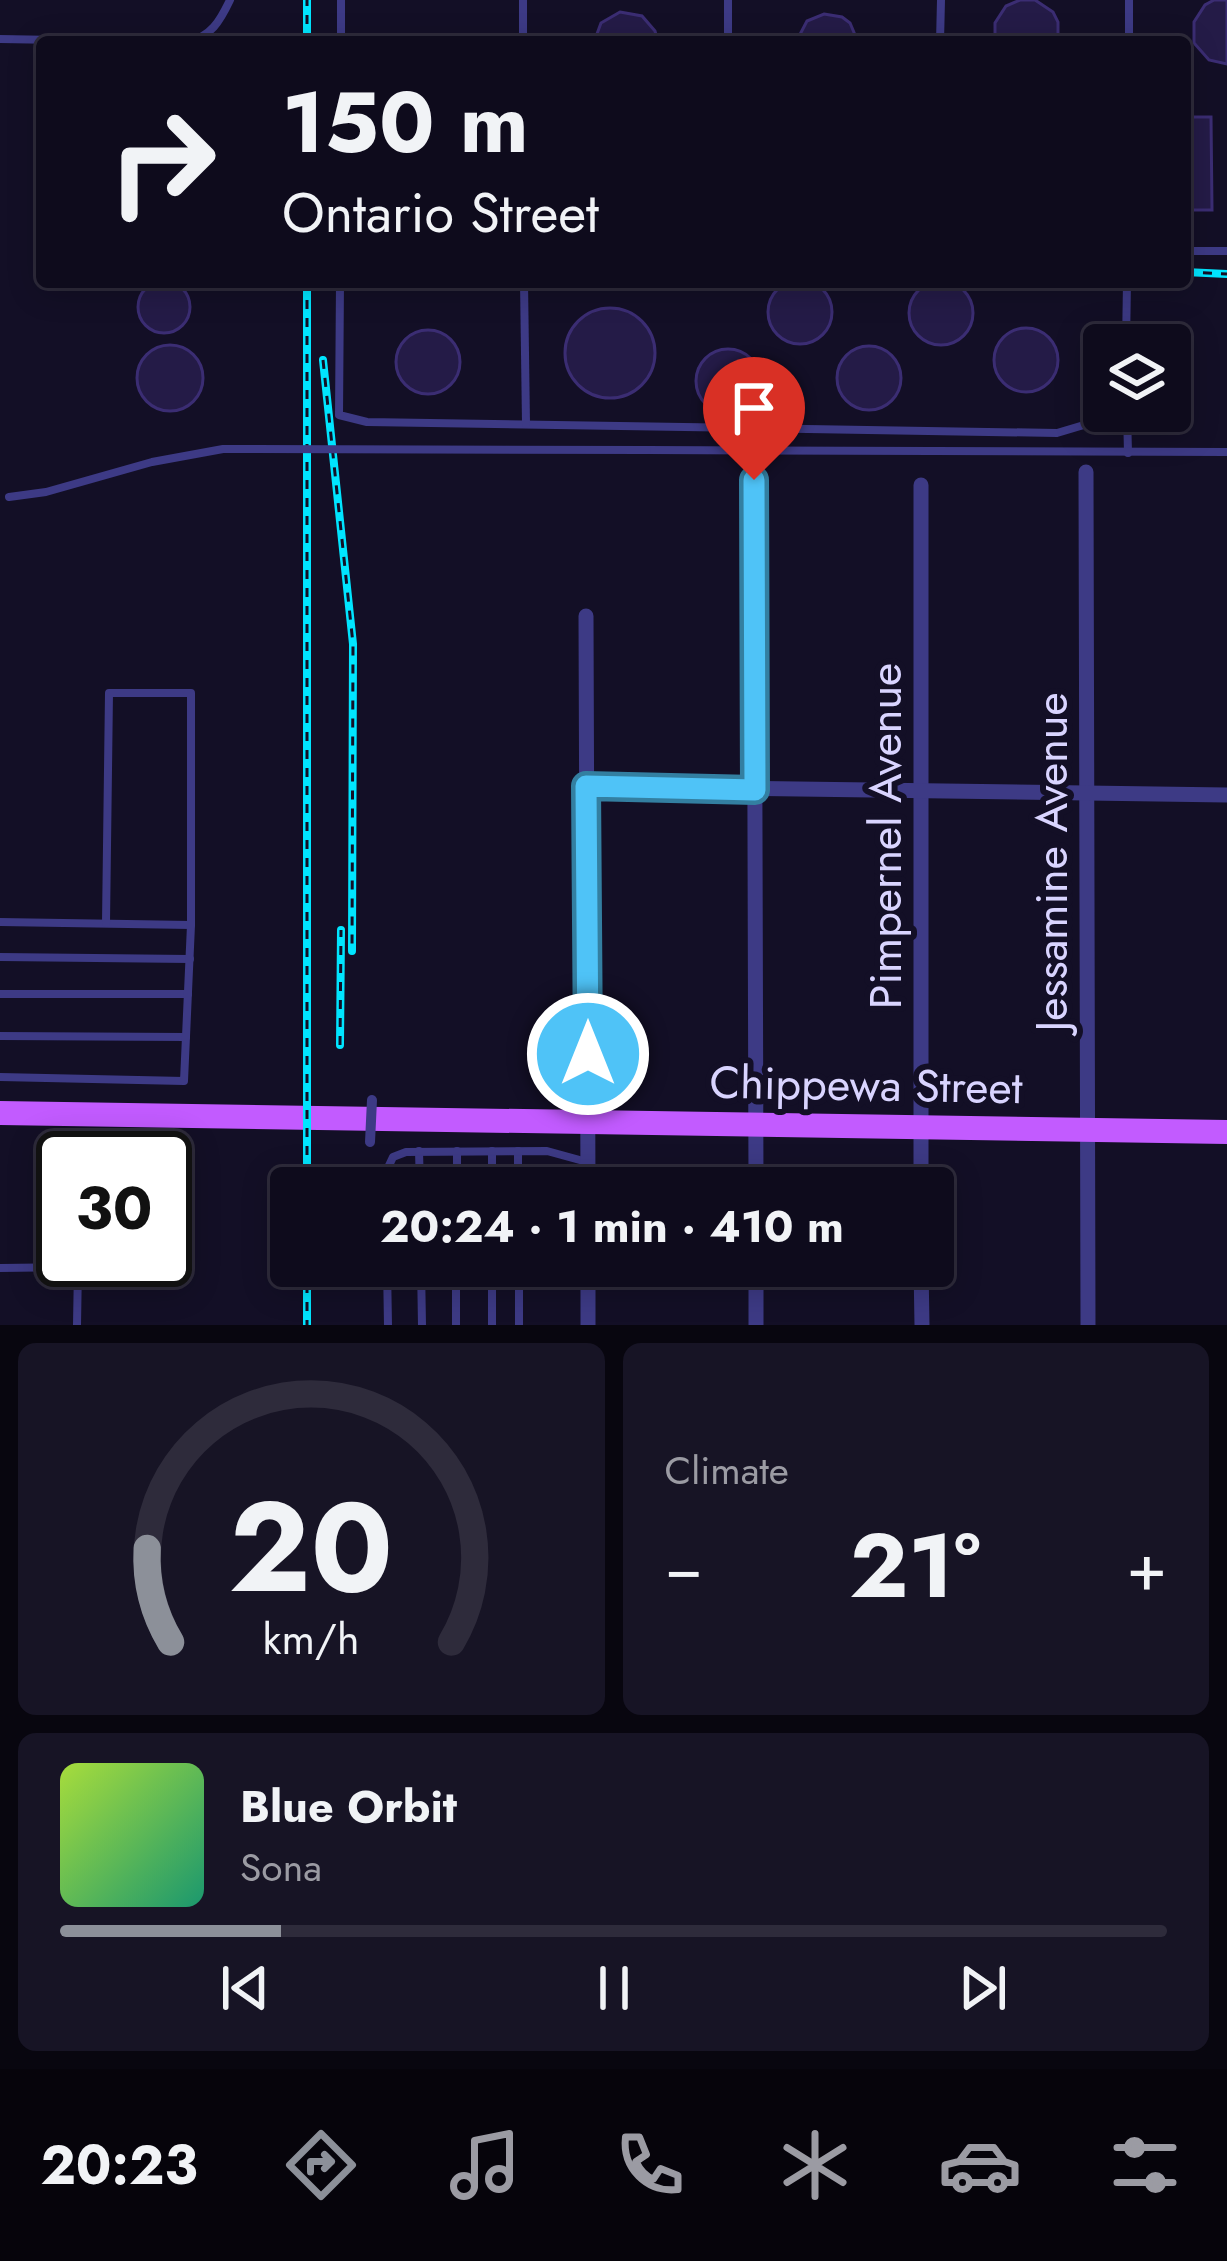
<!DOCTYPE html>
<html lang="en">
<head>
<meta charset="utf-8">
<style>
	body { margin:0; font-family:Jost,sans-serif; background:#171425; color:#f1f3f6; height:100vh; display:flex; flex-direction:column; font-size:45px; white-space:nowrap }
	* { box-sizing:border-box; margin:0 }
	p { font-size:39px; color:#9b9ba3 }
	.icon { flex:none; width:66px; height:66px; fill:none; stroke:currentColor; stroke-width:2; stroke-linecap:round; stroke-linejoin:round }
	.map { position:relative; height:1325px; overflow:hidden }
	.sheet { display:flex; flex-direction:column; gap:18px; padding:18px; background:#08060f; flex:1 }
	.sheet>* { flex:none }
	.banner { position:absolute; left:36px; top:36px; width:1155px; height:252px; border-radius:12px; box-shadow:0 6px 30px #0003,0 0 0 3px #2e2b3b; background:#0e0b1c; color:#f1f3f6; overflow:hidden }
	.fabs { position:absolute; left:1083px; top:324px; display:grid; gap:24px }
	.fabs a { display:grid; place-items:center; width:108px; height:108px; border-radius:12px; background:#0e0b1c; box-shadow:0 6px 30px #0003,0 0 0 3px #2e2b3b; font-size:60px }
	.speed { position:absolute; left:36px; top:1131px; display:flex; gap:24px; font-size:60px; font-weight:700; text-align:center }
	.speed>* { display:grid; place-content:center; width:156px; height:156px; border-radius:50%; background:#0e0b1c; box-shadow:0 6px 30px #0003,0 0 0 3px #2e2b3b; line-height:1 }
	.speed .limit { border:6px solid #111; border-radius:18px; background:#fff; color:#111 }
	.pin { position:absolute; display:grid; place-items:center; width:102px; height:102px; color:#fff; margin:-123px -51px; border-radius:50% 50% 50% 0; rotate:-45deg; box-shadow:0 0 12px #0007 }
	.pin .icon { rotate:45deg }
	.me { position:absolute; width:132px; margin:-66px; rotate:0deg; stroke-linejoin:round; filter:drop-shadow(0 0 9px #0008) }
	.turn { display:flex; align-items:center; gap:42px; height:252px; padding:0 48px; font-size:54px }
	.turn .icon { width:156px; height:156px; stroke-width:2.5 }
	.turn b { display:block; font-size:84px; line-height:102px }
	.big { font-size:90px; font-weight:700; line-height:1.1 }
	.sheet .tile { flex:1; display:flex; flex-direction:column; justify-content:center; gap:18px; min-width:0; padding:0 42px; border-radius:18px; background:#171425 }
	.sheet .dial { align-items:center; gap:0 }
	.dial svg { height:312px; overflow:visible; fill:none; stroke:#2e2b3b; stroke-width:7; stroke-linecap:round; text-anchor:middle }
	.dial text { fill:#f1f3f6; stroke:none }
	.song { display:flex; align-items:center; gap:36px }
	.cover { width:144px; height:144px; border-radius:18px; background:linear-gradient(135deg,hsl(80 70% 55%),hsl(160 70% 35%)) }
	.played { height:12px; border-radius:6px; background:linear-gradient(90deg,#8c9099 20%,#2e2b3b 20%) }
	.keys { display:flex; justify-content:space-around; direction:ltr }
	.heat { display:flex; justify-content:space-between; align-items:center; font-size:66px; direction:ltr }
	.sheet .tiles { flex:1; display:grid; gap:18px; grid-template-columns:1fr 1fr }
	.tile:last-child { grid-column:span 2 }
	.trip { position:absolute; left:270px; top:1167px; width:684px; height:120px; border-radius:12px; background:#0e0b1c; box-shadow:0 6px 30px #0003,0 0 0 3px #2e2b3b; font-weight:700; line-height:120px; text-align:center }
	.dock { display:flex; height:192px; justify-content:space-around; align-items:center; background:#06040b; color:#9b9ba3 }
	.dock .icon { width:84px; height:84px }
	.dock .active { color:#8c9099 }
	.dock b { font-size:54px; color:#f1f3f6 }
	.map>svg:first-child { display:block }
</style>
</head>
<body>
<div class="map">
<svg width="1227" height="1325" viewBox="0 0 1227 1325">
	<rect width="100%" height="100%" fill="#130f26"/>
	<g fill="#241b47" stroke="#3b2d73" stroke-width="3">
		<path d="M 1035,0 L 1053,12 L 1058,22 L 1058,42 L 995,42 L 995,23 L 1006,6 L 1020,0 Z"/>
		<path d="M 1214,0 L 1227,0 L 1227,64 L 1209,60 L 1194,43 L 1194,22 L 1205,5 Z"/>
		<path d="M 620,12 L 642,16 L 655,31 L 658,42 L 594,42 L 601,23 Z"/>
		<path d="M 824,14 L 842,17 L 850,23 L 858,42 L 796,42 L 807,21 Z"/>
		<path d="M 1185,117 L 1211,117 L 1212,210 L 1185,210 Z"/>
		<circle cx="800" cy="312" r="32"/>
		<circle cx="941" cy="313" r="32"/>
		<circle cx="164" cy="307" r="26"/>
		<circle cx="610" cy="353" r="45"/>
		<circle cx="1026" cy="360" r="32"/>
		<circle cx="428" cy="362" r="32"/>
		<circle cx="170" cy="378" r="33"/>
		<circle cx="869" cy="378" r="32"/>
		<circle cx="728" cy="381" r="32"/>
	</g>
	<g fill="none" stroke-linecap="round" stroke-linejoin="round">
		<g stroke="#3d3a85" stroke-width="8">
			<path d="M 523,0 L 523,42"/>
			<path d="M 0,39 L 174,42"/>
			<path d="M 187,42 C 211,37 220,21 230,0"/>
			<path d="M 341,42 L 341,0"/>
			<path d="M 728,42 L 728,0"/>
			<path d="M 940,42 L 941,0"/>
			<path d="M 1129,42 L 1129,0"/>
			<path d="M 1185,251 L 1227,251"/>
			<path d="M 340,282 L 339,415 L 367,422 L 1057,433 L 1104,419 L 1109,411"/>
			<path d="M 524,282 L 526,424"/>
			<path d="M 1126,345 L 1127,282"/>
			<path d="M 1127,411 L 1128,453"/>
			<path d="M 647,450 L 1227,452"/>
			<path d="M 0,922 L 191,925"/>
			<path d="M 0,957 L 190,959"/>
			<path d="M 0,994 L 188,994"/>
			<path d="M 0,1036 L 186,1037"/>
			<path d="M 0,1077 L 184,1081 L 191,925 L 191,693 L 109,693 L 106,923"/>
			<path d="M 419,1151 L 420,1188"/>
			<path d="M 492,1151 L 492,1188"/>
			<path d="M 518,1151 L 518,1188"/>
			<path d="M 385,1188 L 385,1174 L 393,1157 L 406,1152 L 547,1151 L 587,1162"/>
			<path d="M 457,1188 L 457,1151"/>
			<path d="M 387,1266 L 388,1325"/>
			<path d="M 421,1266 L 422,1325"/>
			<path d="M 492,1266 L 492,1325"/>
			<path d="M 519,1266 L 519,1325"/>
			<path d="M 0,1268 L 78,1267 L 77,1260"/>
			<path d="M 77,1325 L 78,1267"/>
			<path d="M 456,1325 L 456,1266"/>
		</g>
		<g stroke="#3d3a85" stroke-width="15">
			<path d="M 1086,472 L 1088,1325"/>
			<path d="M 754,480 L 756,1188"/>
			<path d="M 921,485 L 921,1188"/>
			<path d="M 586,616 L 588,1188"/>
			<path d="M 587,786 L 1227,795"/>
			<path d="M 588,1266 L 588,1325"/>
			<path d="M 921,1266 L 922,1325"/>
			<path d="M 756,1325 L 756,1266"/>
		</g>
		<path stroke="#c25bff" stroke-width="24" d="M 0,1113 L 1227,1132"/>
		<defs>
			<g id="rail">
				<path d="M 307,42 L 307,0"/>
				<path d="M 1185,272 L 1227,274"/>
				<path d="M 307,282 L 307,1188"/>
				<path d="M 323,360 L 353,644 L 352,951"/>
				<path d="M 340,1045 L 341,930"/>
				<path d="M 307,1266 L 307,1325"/>
			</g>
		</defs>
		<use href="#rail" stroke="#00e5ff" stroke-width="8"/>
		<use href="#rail" stroke="#130f26" stroke-width="3" stroke-dasharray="9" stroke-linecap="butt"/>
		<path stroke="#3d3a85" stroke-width="8" d="M 9,497 L 46,492 L 152,462 L 223,449 L 647,450"/>
		<path stroke="#3d3a85" stroke-width="10" d="M 370,1142 L 372,1100"/>
	</g>
	<g fill="none" stroke-linecap="round" stroke-linejoin="round">
		<defs>
			<path id="route" d="M 588,1054 L 586,786 L 755,790 L 754,480"/>
		</defs>
		<use href="#route" stroke="#337fa1" stroke-width="30"/>
		<use href="#route" stroke="#4fc3f7" stroke-width="21"/>
	</g>
	<g text-anchor="middle" dominant-baseline="central" stroke-width="12" stroke-linejoin="round" paint-order="stroke">
		<g font-size="45" fill="#d9d4ff" stroke="#130f26">
			<text transform="translate(885 836) rotate(-90)">Pimpernel Avenue</text>
			<text transform="translate(1051 862) rotate(-90)">Jessamine Avenue</text>
			<text transform="translate(866 1085) rotate(1)">Chippewa Street</text>
		</g>
	</g>
</svg>
<div class="fabs">
<a><svg class="icon" aria-label="layers" viewBox="0 0 24 24"><path d="M12 4l9 5-9 5-9-5zM3 14l9 5 9-5"/></svg></a>
</div>
<div class="speed"><div class="limit">30</div></div>
<div class="pin" style="left:754px;top:480px;background:#d93025"><svg class="icon" aria-label="arrive" viewBox="0 0 24 24"><path d="M6 21V4h12l-3 4 3 4H6"/></svg></div>
<svg class="me" style="left:588px;top:1054px" viewBox="-20 -20 40 40"><circle r="17" fill="#4fc3f7" stroke="#fff" stroke-width="3"/><path d="M0-11L8 9 0 5-8 9z" fill="#fff"/></svg>
<div class="trip">20:24 · 1 min · 410 m</div>
<div class="banner">
<div class="turn"><svg class="icon" aria-label="right" viewBox="0 0 24 24"><path d="M7 20v-9h11M14 6l5 5-5 5"/></svg><div><b>150 m</b>Ontario Street</div></div>
</div>
</div>
<section class="sheet">
<div class="tiles">
<div class="tile dial"><svg viewBox="0 0 100 80">
<path d="M14 69A42 42 0 1 1 86 69"/>
<path d="M14 69A42 42 0 0 1 8 45" stroke="#8c9099"/>
<text x="50" y="56" font-size="32" font-weight="700">20</text>
<text x="50" y="72" font-size="11">km/h</text>
</svg></div>
<div class="tile"><p>Climate</p>
<div class="heat"><a>−</a><b class="big">21°</b><a>+</a></div>
</div>
<div class="tile">
<div class="song"><i class="cover"></i><div><b>Blue Orbit</b><p>Sona</p></div></div>
<div class="played"></div>
<div class="keys"><svg class="icon" aria-label="previous" viewBox="0 0 24 24"><path d="M18 5L8 12l10 7zM5 5v14"/></svg><svg class="icon" aria-label="pause" viewBox="0 0 24 24"><path d="M8 5v14M16 5v14"/></svg><svg class="icon" aria-label="next" viewBox="0 0 24 24"><path d="M6 5l10 7-10 7zM19 5v14"/></svg></div>
</div>
</div>
</section>
<nav class="dock">
<b>20:23</b>
<svg class="icon active" aria-label="directions" viewBox="0 0 24 24"><path d="M12 3l9 9-9 9-9-9zM9 14v-3h6M13 9l2 2-2 2"/></svg>
<svg class="icon" aria-label="music" viewBox="0 0 24 24"><path d="M9 18V5l10-2v13"/><circle cx="6" cy="18" r="3"/><circle cx="16" cy="16" r="3"/></svg>
<svg class="icon" aria-label="phone" viewBox="0 0 24 24"><path d="M5 4h4l2 5-3 2q2 4 5 5l2-3 5 2v4C11 20 4 13 5 4z"/></svg>
<svg class="icon" aria-label="climate" viewBox="0 0 24 24"><path d="M12 3v18M4 7l16 10M4 17L20 7"/></svg>
<svg class="icon" aria-label="car" viewBox="0 0 24 24"><path d="M5 17H2v-5l4-1 3-4h7l3 4 3 1v5h-3M9 17h6M6 11h13"/><circle cx="7" cy="17" r="2"/><circle cx="17" cy="17" r="2"/></svg>
<svg class="icon" aria-label="filters" viewBox="0 0 24 24"><path d="M4 7h16M4 17h16"/><circle cx="9" cy="7" r="2"/><circle cx="15" cy="17" r="2"/></svg>
</nav>
</body>
</html>
